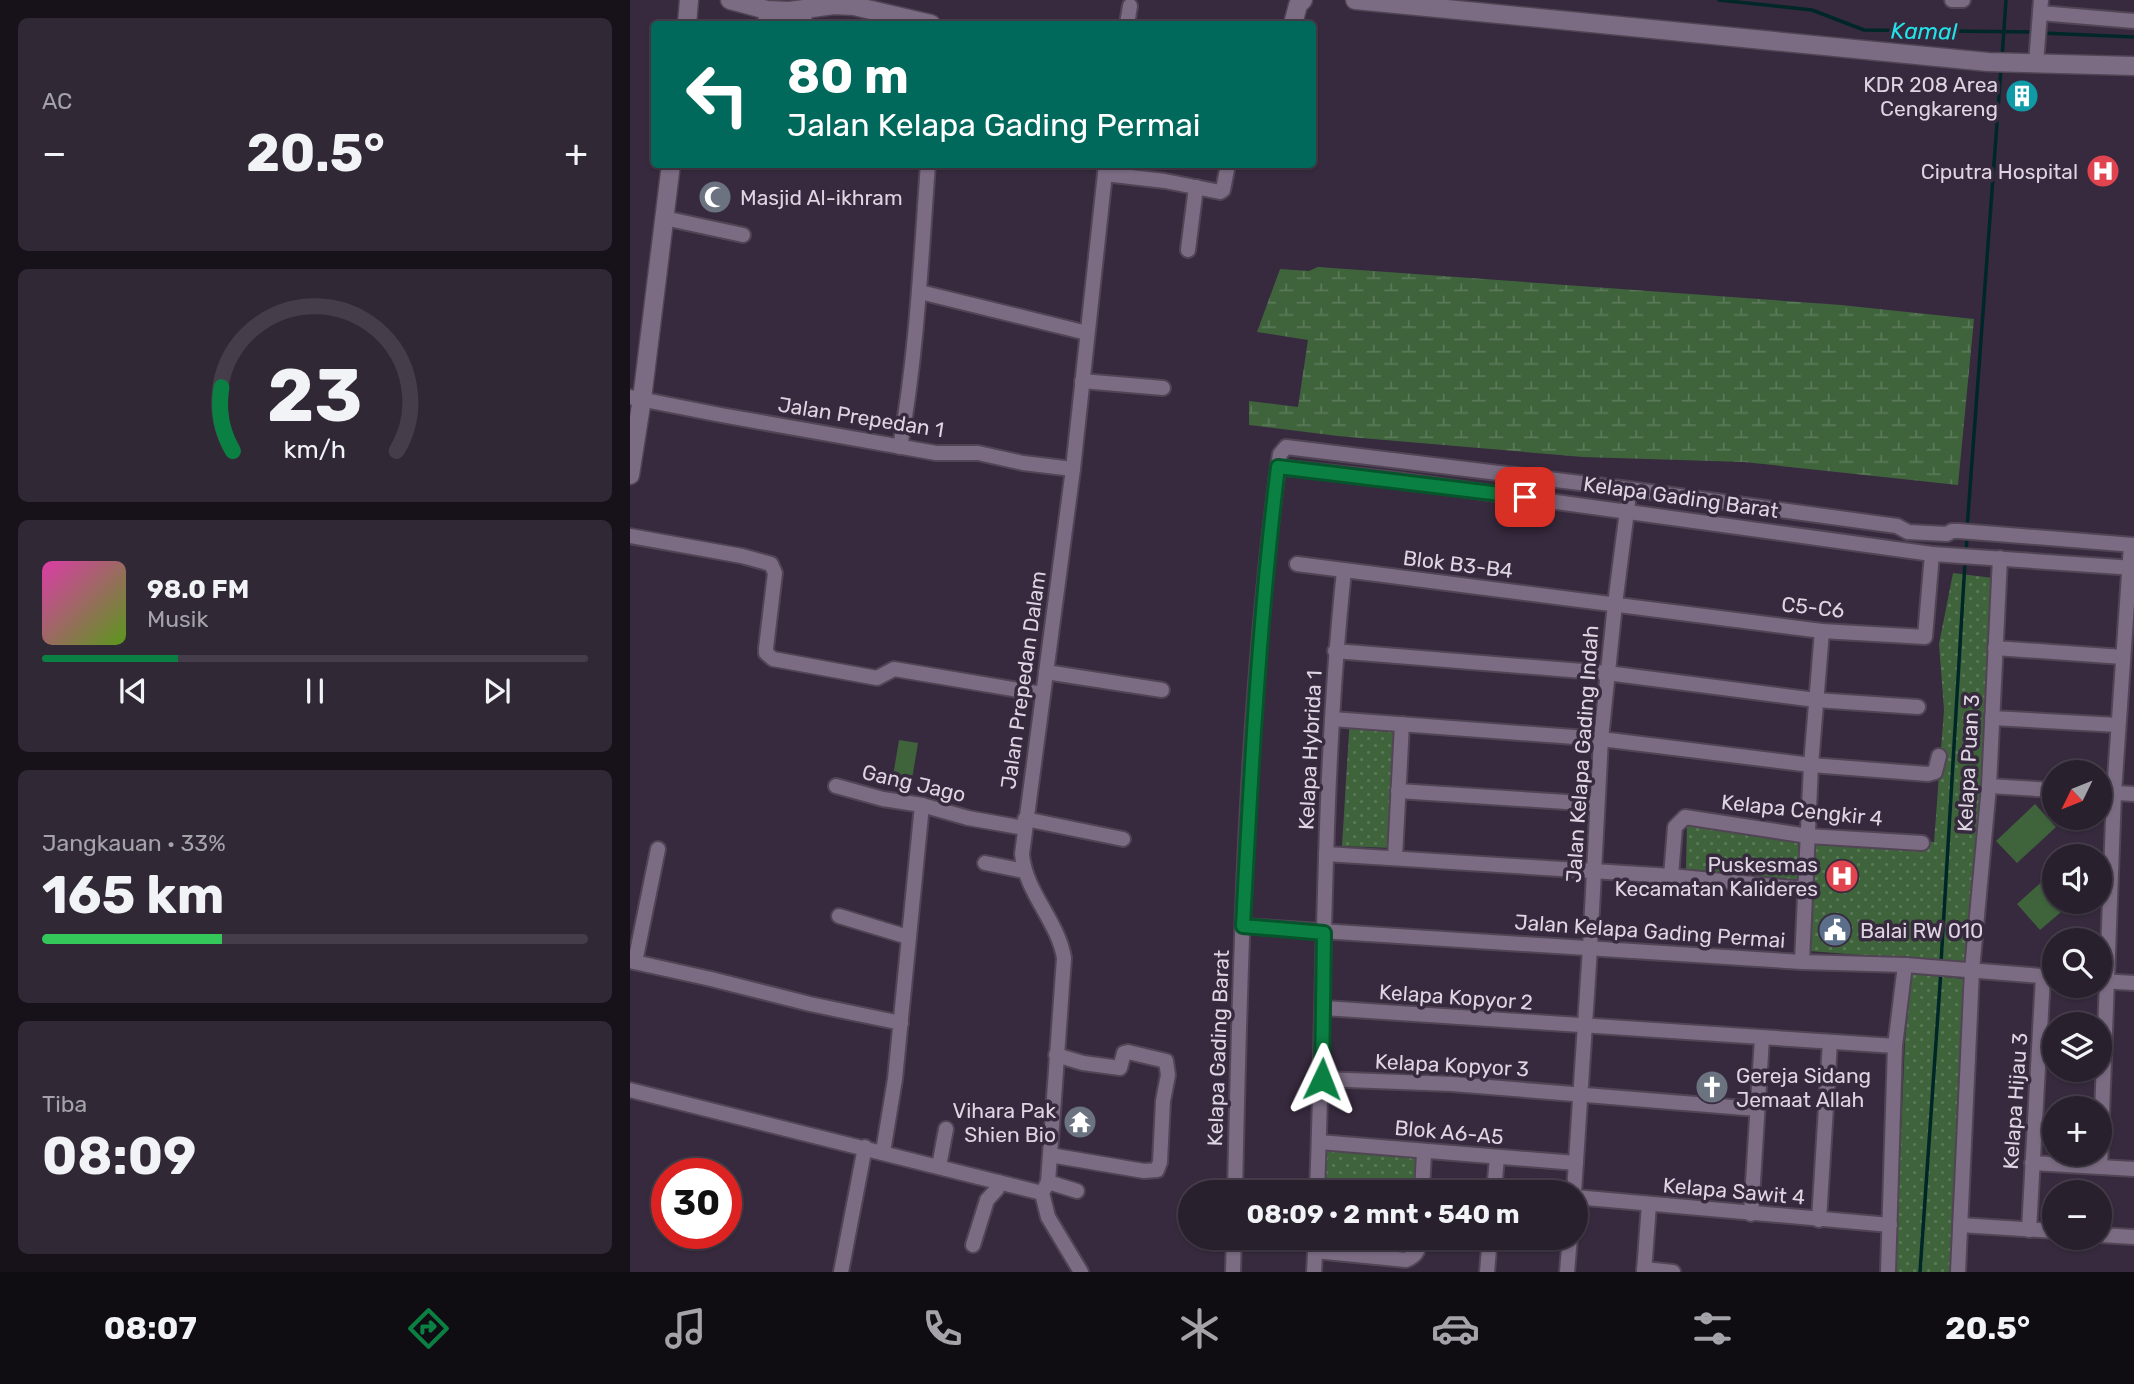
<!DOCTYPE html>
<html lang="id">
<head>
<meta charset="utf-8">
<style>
	body { margin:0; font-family:Rubik,sans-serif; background:#312836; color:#f1f3f6; height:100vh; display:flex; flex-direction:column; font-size:26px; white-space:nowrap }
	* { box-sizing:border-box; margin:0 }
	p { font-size:23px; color:#a5a3aa }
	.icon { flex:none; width:38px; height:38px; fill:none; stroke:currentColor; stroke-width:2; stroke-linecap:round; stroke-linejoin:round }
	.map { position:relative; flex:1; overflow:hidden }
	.drawer { display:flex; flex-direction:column; gap:18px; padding:18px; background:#171219; width:630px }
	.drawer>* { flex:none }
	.banner { position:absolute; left:21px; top:21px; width:665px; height:147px; border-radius:7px; box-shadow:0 2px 5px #0004,0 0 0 2px #453e4a; background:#00695c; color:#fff; overflow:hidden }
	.needle { width:46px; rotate:227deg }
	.buttons { position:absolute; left:1412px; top:760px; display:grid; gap:14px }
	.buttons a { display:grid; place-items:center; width:70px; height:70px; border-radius:50%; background:#29202e; box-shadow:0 2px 5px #0004,0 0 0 2px #453e4a; font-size:35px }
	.speed { position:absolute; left:21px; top:1158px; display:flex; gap:14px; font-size:35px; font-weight:700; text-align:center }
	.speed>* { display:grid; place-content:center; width:91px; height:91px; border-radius:50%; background:#29202e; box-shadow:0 2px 5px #0004,0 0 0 2px #453e4a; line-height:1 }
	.speed .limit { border:10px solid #d22; background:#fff; color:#111 }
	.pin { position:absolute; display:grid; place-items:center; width:60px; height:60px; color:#fff; margin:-30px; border-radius:14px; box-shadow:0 4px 10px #0006 }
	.me { position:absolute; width:77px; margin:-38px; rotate:2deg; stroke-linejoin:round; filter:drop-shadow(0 0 5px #0008) }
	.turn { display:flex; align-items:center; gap:24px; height:147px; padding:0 21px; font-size:32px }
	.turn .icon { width:91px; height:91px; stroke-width:2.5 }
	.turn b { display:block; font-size:49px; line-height:60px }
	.big { font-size:52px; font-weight:700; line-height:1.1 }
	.drawer .card { flex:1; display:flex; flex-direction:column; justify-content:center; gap:10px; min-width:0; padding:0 24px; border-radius:10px; background:#312836 }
	.drawer .dial { align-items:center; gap:0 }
	.dial svg { height:182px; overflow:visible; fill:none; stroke:#453e4a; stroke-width:7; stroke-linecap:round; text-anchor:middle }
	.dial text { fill:#f1f3f6; stroke:none }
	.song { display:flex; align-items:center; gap:21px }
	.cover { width:84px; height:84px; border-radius:10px; background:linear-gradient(135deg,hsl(320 70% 55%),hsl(90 70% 35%)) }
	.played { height:7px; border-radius:4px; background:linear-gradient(90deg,#0b8043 25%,#453e4a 25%) }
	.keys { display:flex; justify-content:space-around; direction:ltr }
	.heat { display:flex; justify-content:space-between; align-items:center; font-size:38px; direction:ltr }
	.charge { height:10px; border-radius:5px; background:linear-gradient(90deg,#34c759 33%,#453e4a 0) }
	.trip { position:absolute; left:548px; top:1180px; width:410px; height:70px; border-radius:35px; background:#29202e; box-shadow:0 2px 5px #0004,0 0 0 2px #453e4a; font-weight:700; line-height:70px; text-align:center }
	.tabs { display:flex; height:112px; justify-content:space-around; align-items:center; background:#100d12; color:#a5a3aa }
	.tabs .icon { width:49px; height:49px }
	.tabs .current { color:#0b8043 }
	.tabs b { font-size:32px; color:#f1f3f6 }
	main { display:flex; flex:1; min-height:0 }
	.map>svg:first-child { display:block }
</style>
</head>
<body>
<main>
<section class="drawer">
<div class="card"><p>AC</p>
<div class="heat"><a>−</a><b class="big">20.5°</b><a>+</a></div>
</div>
<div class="card dial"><svg viewBox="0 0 100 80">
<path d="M14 69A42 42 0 1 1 86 69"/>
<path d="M14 69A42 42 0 0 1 9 41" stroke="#0b8043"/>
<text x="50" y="56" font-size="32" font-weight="700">23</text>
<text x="50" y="72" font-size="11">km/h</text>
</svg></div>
<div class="card">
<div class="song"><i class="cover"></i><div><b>98.0 FM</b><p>Musik</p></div></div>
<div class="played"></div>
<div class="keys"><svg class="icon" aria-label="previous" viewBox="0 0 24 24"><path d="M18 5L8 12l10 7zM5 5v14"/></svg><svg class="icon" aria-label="pause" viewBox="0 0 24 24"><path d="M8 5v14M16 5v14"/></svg><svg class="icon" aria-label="next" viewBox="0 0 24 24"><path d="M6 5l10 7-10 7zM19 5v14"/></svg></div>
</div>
<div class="card"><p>Jangkauan · 33%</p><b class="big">165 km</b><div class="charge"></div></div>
<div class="card"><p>Tiba</p><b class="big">08:09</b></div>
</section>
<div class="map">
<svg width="1504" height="1272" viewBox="0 0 1504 1272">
	<defs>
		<pattern id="wetland-marsh" width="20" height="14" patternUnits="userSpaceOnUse" patternTransform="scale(1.75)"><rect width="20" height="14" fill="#3f643c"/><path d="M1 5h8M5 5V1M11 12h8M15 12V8" fill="none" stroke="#5a7958"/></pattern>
		<pattern id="park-dots" width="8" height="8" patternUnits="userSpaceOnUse" patternTransform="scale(1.75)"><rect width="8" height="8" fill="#3f643c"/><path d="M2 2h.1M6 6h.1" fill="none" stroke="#5a7958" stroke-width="1.8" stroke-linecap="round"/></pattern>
	</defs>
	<rect width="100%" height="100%" fill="#372a3e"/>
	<path fill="url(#wetland-marsh)" d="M 688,267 L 1211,305 L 1344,319 L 1328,485 L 1114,462 L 953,457 L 708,436 L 619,425 L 619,401 L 668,407 L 678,340 L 627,332 L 650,269 L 679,271 Z"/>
	<g fill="url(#park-dots)">
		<path d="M 1323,573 L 1371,579 L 1362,715 L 1335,963 L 1179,951 L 1182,834 L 1304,842 L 1314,710 L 1309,644 Z"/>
		<path d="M 720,717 L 766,718 L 761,848 L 712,846 Z"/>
		<path d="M 1057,823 L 1168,832 L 1169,881 L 1056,870 Z"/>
		<path d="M 1282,974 L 1334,979 L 1322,1272 L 1265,1272 L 1275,1041 Z"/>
		<path d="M 697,1149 L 788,1156 L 786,1192 L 695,1192 Z"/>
		<path d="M 693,1237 L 783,1237 L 782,1252 L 693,1245 Z"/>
	</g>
	<g fill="#3f643c">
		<path d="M 269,740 L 288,743 L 282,779 L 263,776 Z"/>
		<path d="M 1405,804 L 1426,827 L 1387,863 L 1366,841 Z"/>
		<path d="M 1424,871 L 1424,901 L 1444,901 L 1410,930 L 1387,904 Z"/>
	</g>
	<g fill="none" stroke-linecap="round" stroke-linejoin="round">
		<g stroke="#002728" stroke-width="3.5">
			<path d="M 1089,0 L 1182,10 L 1234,30 L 1404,32"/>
			<path d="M 1412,33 L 1504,37"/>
			<path d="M 1372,58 L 1376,0"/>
			<path d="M 1337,529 L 1371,69"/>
			<path d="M 1336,554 L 1337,537"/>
			<path d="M 1311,963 L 1335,562"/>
			<path d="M 1290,1272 L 1311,970"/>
		</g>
		<defs>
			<g id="street">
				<path d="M 1322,0 L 1333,0"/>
				<path d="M 1410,13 L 1504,21"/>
				<path d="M 135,24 L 137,10"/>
				<path d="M 174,24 L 175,10"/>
				<path d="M 497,24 L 500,6"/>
				<path d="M 1406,63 L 1411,0"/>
				<path d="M 475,174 L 535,181 L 590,192 L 593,190 L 598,164"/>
				<path d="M 34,218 L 113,235"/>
				<path d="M 558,250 L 566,187"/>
				<path d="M 290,292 L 457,333"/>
				<path d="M 452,381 L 533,388"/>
				<path d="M 0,397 L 91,415 L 306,453 L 348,453 L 393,463 L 443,469"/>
				<path d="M 270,447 C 287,353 291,259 298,164"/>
				<path d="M 648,467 L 767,480 L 1302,554 L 1504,568"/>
				<path d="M 0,536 L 112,556 L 141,564 L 145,573 L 136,648 L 136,653 L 143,659 L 247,678 L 264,669 L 412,694"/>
				<path d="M 667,564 L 1192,631 L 1295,637 L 1302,554"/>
				<path d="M 1365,648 L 1493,657"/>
				<path d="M 705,651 L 977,673 L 1186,700 L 1288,707"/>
				<path d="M 416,672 L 532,690"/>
				<path d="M 1362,718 L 1488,725"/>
				<path d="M 702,719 L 971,739 L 1181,765 L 1298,774 L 1305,772 L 1309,756"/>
				<path d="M 206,786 L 253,799 L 292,805 L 338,818 L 395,828"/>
				<path d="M 1359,786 L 1424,790"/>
				<path d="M 768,791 L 967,804"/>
				<path d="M 1470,792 L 1504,794"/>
				<path d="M 395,819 L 493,839"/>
				<path d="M 696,854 L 1041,876 L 1174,889"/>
				<path d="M 765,857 L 772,724"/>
				<path d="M 355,863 L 394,871"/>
				<path d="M 1041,876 L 1045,827 L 1055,817 L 1178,836 L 1292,843"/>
				<path d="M 209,916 L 278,937"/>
				<path d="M 613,926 L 1172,962 L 1275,965 L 1424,977"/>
				<path d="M 0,961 L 81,979 L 180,1004 L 271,1023"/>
				<path d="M 5,962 L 28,849"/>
				<path d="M 1172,962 L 1181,765 L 1192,631"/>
				<path d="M 1471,981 L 1504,983"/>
				<path d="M 694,1008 L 1265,1046"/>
				<path d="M 692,1079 L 822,1084 L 1127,1109"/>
				<path d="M 0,1090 L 412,1193"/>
				<path d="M 689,1142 L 946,1163"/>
				<path d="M 253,1152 L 265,1079 L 292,805"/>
				<path d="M 420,1155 L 514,1171 L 527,1170 L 530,1162 L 533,1101 L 538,1075 L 536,1061 L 498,1052 L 494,1053 L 490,1068 L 453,1063 L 426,1055"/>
				<path d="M 1402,1163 L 1504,1169"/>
				<path d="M 309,1166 L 316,1129"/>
				<path d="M 1470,1167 L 1484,793 L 1501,545"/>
				<path d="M 418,1182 L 447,1191"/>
				<path d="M 605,1192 C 610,950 617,707 648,467 L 650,454 L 656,447 L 999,489 L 1267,526 L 1278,532 L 1317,534 L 1322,531 L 1329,531 L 1504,545"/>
				<path d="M 687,1192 C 695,985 692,777 714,571"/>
				<path d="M 792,1192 L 794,1152"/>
				<path d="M 864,1192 L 867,1157"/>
				<path d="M 944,1192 L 960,948 L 971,739 L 985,604 L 998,503"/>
				<path d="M 945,1197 L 1260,1225"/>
				<path d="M 1121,1214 L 1132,1038"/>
				<path d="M 1189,1220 L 1200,1042"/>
				<path d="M 1330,1225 L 1424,1231"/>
				<path d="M 1399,1230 L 1413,976"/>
				<path d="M 1470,1235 L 1504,1237"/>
				<path d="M 343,1245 L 357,1200 L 367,1189 L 368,1182"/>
				<path d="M 685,1251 L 776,1260 C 788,1255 789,1249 789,1237"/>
				<path d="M 1014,1269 L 1043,1272"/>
				<path d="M 211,1272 L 235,1147"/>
				<path d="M 451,1272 L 418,1217 L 412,1193 L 418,1182 L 434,958 C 428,921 395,892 392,854 L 443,469 L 476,164"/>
				<path d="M 603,1272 L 604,1237"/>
				<path d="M 684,1272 L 686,1237"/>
				<path d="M 857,1272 L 860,1237"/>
				<path d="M 937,1272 L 940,1237"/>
				<path d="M 1014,1272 L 1019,1204"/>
				<path d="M 1258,1272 L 1265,1046 L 1275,965"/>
				<path d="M 1328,1272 L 1342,970 L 1359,786 L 1370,558"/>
			</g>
			<g id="secondary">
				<path d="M 100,0 L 137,10 L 159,11 L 204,5 L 224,6 L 301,24"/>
				<path d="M 725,0 L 1358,62 L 1504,66"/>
				<path d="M 57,24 L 59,0"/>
				<path d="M 663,24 L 668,5 L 673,0"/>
				<path d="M 0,475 L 12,399 L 41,164"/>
			</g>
		</defs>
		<use href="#street" stroke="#514555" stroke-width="18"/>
		<use href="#secondary" stroke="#514555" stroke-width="21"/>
		<use href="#street" stroke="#7b6c83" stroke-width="14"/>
		<use href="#secondary" stroke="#7b6c83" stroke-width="18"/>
	</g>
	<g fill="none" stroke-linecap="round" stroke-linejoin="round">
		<defs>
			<path id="route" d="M 692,1079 L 694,933 L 613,926 C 621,773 629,620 648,467 L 895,497"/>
		</defs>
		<use href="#route" stroke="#07532c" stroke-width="18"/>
		<use href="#route" stroke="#0b8043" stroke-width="12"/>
	</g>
	<defs>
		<symbol id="building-disc" viewBox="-11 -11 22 22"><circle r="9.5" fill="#0f9aa8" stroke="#372a3e"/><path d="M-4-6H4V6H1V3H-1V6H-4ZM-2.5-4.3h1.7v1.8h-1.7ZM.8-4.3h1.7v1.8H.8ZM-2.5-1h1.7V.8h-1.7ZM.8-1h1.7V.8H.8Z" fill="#fff"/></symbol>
		<symbol id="hospital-disc" viewBox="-11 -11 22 22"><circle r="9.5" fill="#e0444e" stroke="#372a3e"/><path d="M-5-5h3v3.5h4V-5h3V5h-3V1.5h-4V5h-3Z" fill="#fff"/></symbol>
		<symbol id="mosque-disc" viewBox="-11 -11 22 22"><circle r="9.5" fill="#6b7280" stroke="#372a3e"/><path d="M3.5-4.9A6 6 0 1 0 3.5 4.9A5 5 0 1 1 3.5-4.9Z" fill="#fff"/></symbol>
		<symbol id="civic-disc" viewBox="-11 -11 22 22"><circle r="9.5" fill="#5c6f8a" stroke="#372a3e"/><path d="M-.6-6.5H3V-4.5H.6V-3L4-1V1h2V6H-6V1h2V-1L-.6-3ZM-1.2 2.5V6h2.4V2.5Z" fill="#fff"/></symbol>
		<symbol id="church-disc" viewBox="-11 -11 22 22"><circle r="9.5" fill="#6b7280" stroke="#372a3e"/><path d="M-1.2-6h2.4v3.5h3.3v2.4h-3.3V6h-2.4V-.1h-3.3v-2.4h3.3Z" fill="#fff"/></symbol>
		<symbol id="temple-disc" viewBox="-11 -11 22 22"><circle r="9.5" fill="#6b7280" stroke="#372a3e"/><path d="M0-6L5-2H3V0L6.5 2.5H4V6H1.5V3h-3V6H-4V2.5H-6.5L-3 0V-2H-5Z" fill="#fff"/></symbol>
	</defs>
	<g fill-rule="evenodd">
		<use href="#building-disc" x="1373" y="77" width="38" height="38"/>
		<use href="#hospital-disc" x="1454" y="152" width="38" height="38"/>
		<use href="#mosque-disc" x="66" y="178" width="38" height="38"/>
		<use href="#hospital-disc" x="1193" y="857" width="38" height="38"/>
		<use href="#civic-disc" x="1186" y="911" width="38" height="38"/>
		<use href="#church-disc" x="1063" y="1068" width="38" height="38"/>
		<use href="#temple-disc" x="431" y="1103" width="38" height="38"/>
	</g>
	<g text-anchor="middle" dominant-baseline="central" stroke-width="7" stroke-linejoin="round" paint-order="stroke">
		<g font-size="21" fill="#ded5e2" stroke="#372a3e" text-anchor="end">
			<text x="1368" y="84">KDR 208 Area<tspan x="1368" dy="24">Cengkareng</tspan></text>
			<text x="1448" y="171">Ciputra Hospital</text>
			<text x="110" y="197" text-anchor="start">Masjid Al-ikhram</text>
			<text x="1188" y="864">Puskesmas<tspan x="1188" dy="24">Kecamatan Kalideres</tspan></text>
			<text x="1230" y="930" text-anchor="start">Balai RW 010</text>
			<text x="1106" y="1075" text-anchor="start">Gereja Sidang<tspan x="1106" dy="24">Jemaat Allah</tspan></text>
			<text x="426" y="1110">Vihara Pak<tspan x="426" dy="24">Shien Bio</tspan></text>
		</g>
		<g font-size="21" fill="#ded5e2" stroke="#372a3e">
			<text transform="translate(231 417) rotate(9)">Jalan Prepedan 1</text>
			<text transform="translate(1051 497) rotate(8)">Kelapa Gading Barat</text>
			<text transform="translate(828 564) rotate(7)">Blok B3-B4</text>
			<text transform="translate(1183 607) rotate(6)">C5-C6</text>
			<text transform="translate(393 680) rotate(-82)">Jalan Prepedan Dalam</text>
			<text transform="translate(680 750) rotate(-87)">Kelapa Hybrida 1</text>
			<text transform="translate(952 754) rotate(-86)">Jalan Kelapa Gading Indah</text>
			<text transform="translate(1338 763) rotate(-87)">Kelapa Puan 3</text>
			<text transform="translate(284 783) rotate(13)">Gang Jago</text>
			<text transform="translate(1172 810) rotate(6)">Kelapa Cengkir 4</text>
			<text transform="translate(1020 931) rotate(4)">Jalan Kelapa Gading Permai</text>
			<text transform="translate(826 997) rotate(4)">Kelapa Kopyor 2</text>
			<text transform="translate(588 1048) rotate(-88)">Kelapa Gading Barat</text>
			<text transform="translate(822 1065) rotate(3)">Kelapa Kopyor 3</text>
			<text transform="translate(1385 1101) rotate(-86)">Kelapa Hijau 3</text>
			<text transform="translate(819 1132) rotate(5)">Blok A6-A5</text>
			<text transform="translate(1104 1191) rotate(5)">Kelapa Sawit 4</text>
		</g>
		<g font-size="23" font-style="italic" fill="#23e3e8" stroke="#372a3e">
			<text transform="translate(1294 31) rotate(1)">Kamal</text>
		</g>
	</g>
</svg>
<div class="buttons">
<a><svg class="needle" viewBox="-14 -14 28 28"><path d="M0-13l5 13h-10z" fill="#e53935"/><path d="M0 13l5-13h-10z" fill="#a5a3aa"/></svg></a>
<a><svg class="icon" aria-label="sound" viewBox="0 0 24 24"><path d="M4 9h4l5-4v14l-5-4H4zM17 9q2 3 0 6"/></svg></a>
<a><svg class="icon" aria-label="search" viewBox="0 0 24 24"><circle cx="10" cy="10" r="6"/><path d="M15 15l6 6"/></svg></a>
<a><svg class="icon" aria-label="layers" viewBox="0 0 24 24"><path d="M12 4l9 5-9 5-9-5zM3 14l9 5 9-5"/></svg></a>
<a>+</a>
<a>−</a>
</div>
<div class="speed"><div class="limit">30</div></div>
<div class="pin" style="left:895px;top:497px;background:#d93025"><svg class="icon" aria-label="arrive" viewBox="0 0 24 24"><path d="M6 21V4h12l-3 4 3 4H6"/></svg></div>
<svg class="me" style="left:692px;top:1079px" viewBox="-20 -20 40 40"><path d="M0-17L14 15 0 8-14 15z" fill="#0b8043" stroke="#fff" stroke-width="4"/></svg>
<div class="trip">08:09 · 2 mnt · 540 m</div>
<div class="banner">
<div class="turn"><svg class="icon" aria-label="left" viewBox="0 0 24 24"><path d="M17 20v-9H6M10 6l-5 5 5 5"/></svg><div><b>80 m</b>Jalan Kelapa Gading Permai</div></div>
</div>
</div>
</main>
<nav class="tabs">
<b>08:07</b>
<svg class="icon current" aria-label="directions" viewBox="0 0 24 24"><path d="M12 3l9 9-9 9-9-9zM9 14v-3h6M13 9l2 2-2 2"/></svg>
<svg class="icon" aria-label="music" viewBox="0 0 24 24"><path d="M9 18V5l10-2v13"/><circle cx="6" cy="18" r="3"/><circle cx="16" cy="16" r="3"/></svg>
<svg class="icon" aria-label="phone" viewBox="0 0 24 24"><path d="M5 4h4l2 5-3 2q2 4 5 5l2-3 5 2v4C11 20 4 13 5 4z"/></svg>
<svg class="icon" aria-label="climate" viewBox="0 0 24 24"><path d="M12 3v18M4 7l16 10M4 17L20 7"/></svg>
<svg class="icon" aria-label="car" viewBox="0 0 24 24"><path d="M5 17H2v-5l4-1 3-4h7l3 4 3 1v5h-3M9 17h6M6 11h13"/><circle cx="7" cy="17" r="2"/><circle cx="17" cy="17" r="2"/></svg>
<svg class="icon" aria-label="filters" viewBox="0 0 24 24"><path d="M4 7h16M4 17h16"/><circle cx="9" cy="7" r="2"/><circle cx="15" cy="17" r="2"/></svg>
<b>20.5°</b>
</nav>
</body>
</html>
